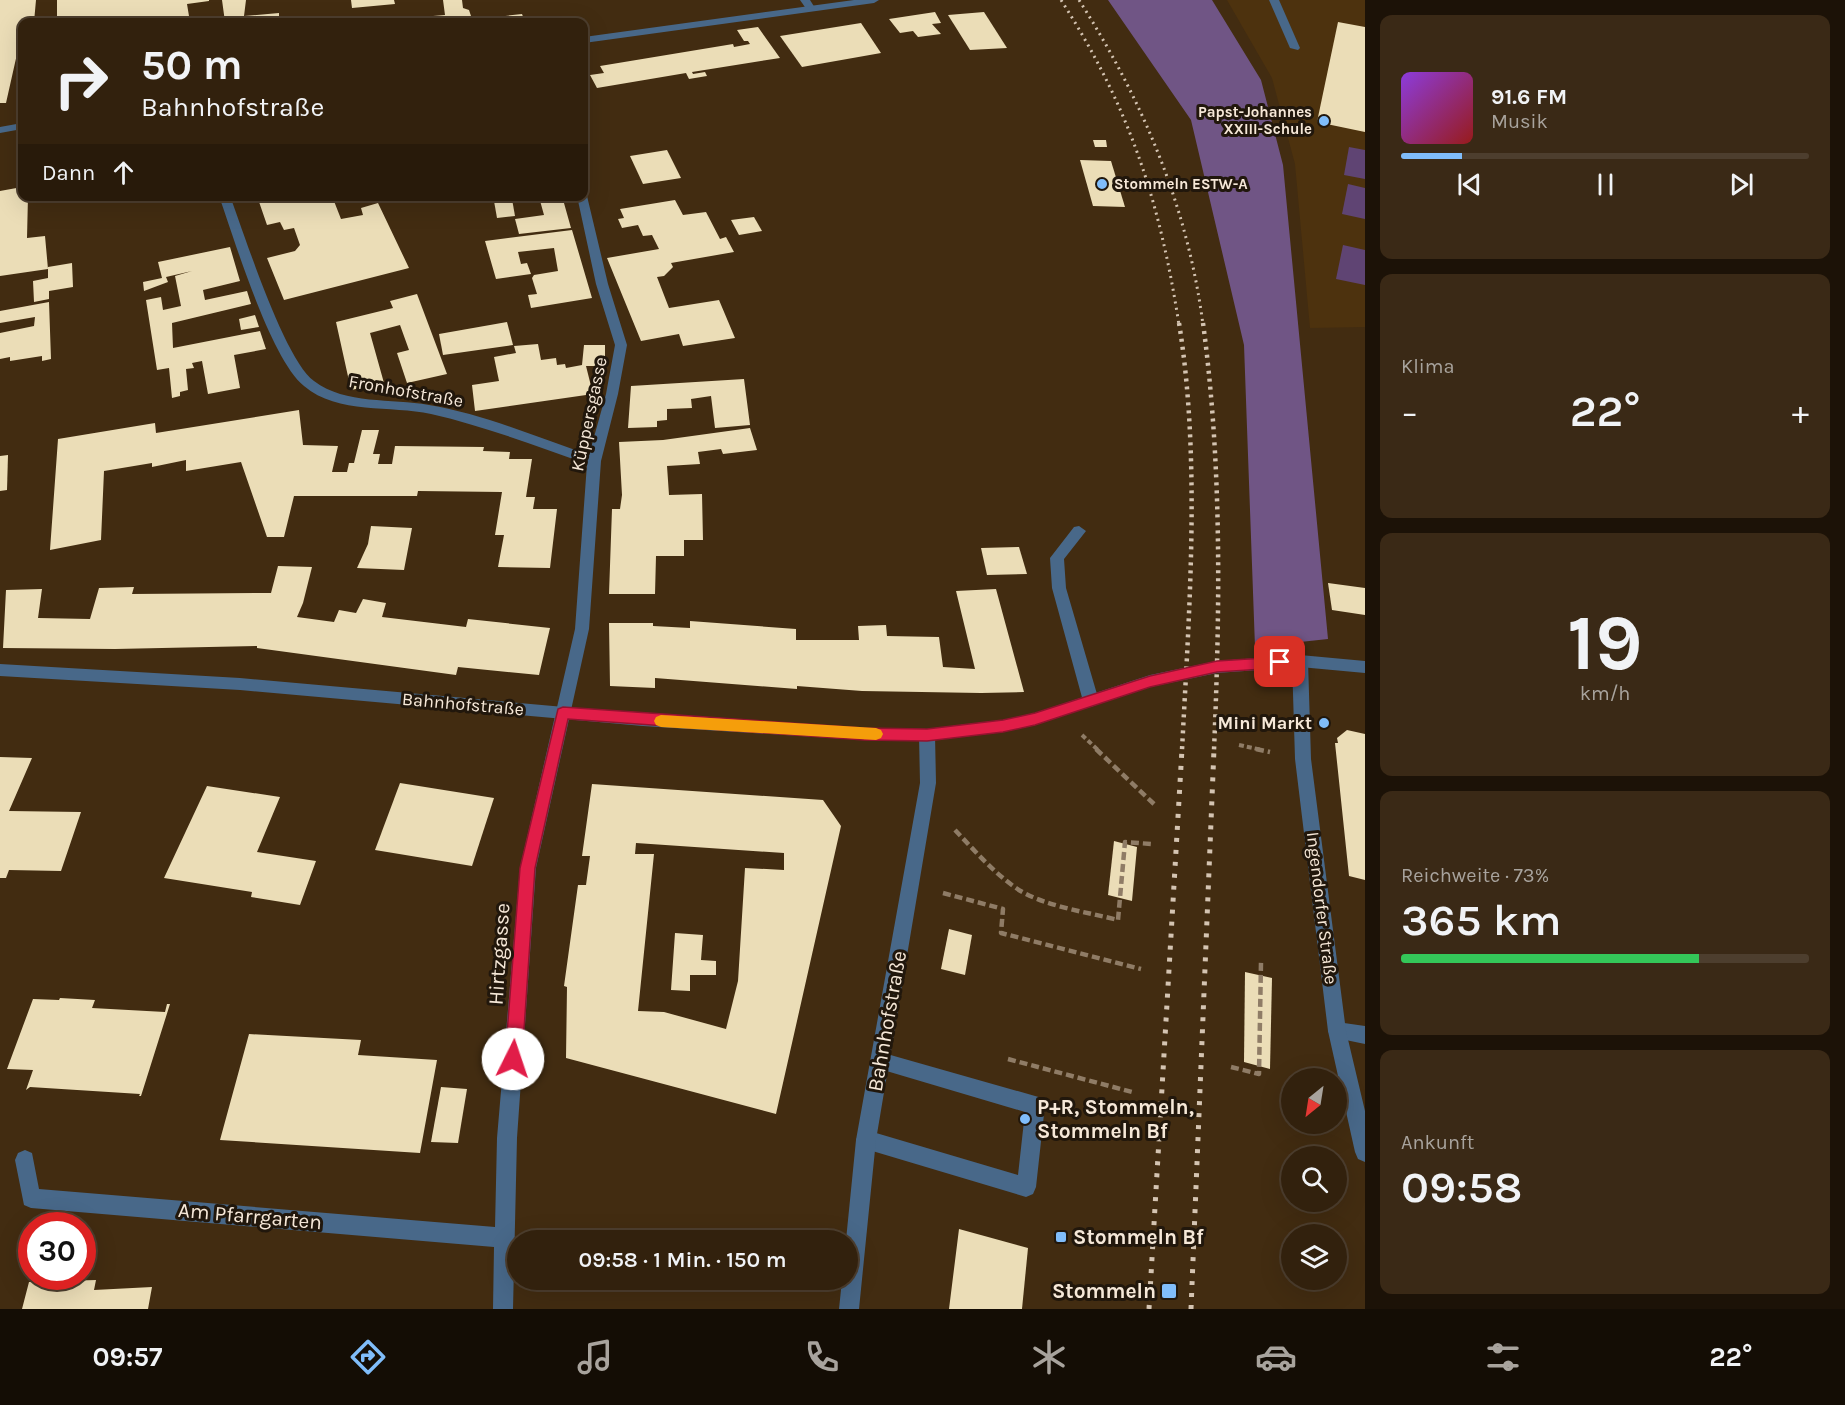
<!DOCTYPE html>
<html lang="de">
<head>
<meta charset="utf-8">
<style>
	body { margin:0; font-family:Karla,sans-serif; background:#3a2916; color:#f1f3f6; height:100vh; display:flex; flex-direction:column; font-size:22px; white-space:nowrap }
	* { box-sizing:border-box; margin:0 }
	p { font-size:20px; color:#a8a39d }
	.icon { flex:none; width:33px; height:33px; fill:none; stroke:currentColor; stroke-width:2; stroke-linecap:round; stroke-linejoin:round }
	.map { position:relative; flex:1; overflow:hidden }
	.panel { display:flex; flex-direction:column; gap:15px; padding:15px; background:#1c1207; width:480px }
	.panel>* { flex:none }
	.guide { position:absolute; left:18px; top:18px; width:570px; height:183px; border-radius:12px; box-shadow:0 6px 24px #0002,0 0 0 2px #4d3e2e; background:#32210d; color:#f1f3f6; overflow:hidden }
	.needle { width:39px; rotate:210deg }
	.controls { position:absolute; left:1281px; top:1068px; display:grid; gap:12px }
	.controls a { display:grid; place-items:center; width:66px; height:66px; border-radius:50%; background:#32210d; box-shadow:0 6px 24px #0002,0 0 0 2px #4d3e2e; font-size:30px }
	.speed { position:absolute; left:18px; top:1212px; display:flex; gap:12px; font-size:30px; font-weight:700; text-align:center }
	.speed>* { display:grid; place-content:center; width:78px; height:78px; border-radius:50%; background:#32210d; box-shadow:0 6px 24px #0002,0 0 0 2px #4d3e2e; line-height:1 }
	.speed .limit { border:9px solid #d22; background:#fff; color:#111 }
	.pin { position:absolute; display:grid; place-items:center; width:51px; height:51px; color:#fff; margin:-26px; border-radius:12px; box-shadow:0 3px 9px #0006 }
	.me { position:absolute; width:66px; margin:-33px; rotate:4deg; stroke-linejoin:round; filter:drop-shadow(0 0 4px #0008) }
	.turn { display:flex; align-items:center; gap:21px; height:126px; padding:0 24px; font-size:27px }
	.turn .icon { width:78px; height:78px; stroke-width:2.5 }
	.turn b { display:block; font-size:42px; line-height:51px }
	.then { display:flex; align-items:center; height:57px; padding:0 24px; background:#0003; gap:12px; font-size:22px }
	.big { font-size:45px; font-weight:600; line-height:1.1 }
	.panel .tile { flex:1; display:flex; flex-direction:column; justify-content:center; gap:9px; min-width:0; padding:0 21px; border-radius:12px; background:#3a2916 }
	.panel .dial { align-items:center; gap:0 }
	.dial b { font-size:78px; line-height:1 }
	.song { display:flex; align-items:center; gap:18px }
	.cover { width:72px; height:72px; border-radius:9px; background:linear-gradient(135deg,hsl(270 70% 55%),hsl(0 70% 35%)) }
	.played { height:6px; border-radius:3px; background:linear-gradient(90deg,#80bdfa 15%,#4d3e2e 15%) }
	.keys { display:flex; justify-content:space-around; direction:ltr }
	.heat { display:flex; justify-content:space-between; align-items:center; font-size:33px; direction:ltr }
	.charge { height:9px; border-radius:4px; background:linear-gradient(90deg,#34c759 73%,#4d3e2e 0) }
	.trip { position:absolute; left:507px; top:1230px; width:351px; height:60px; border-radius:30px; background:#32210d; box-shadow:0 6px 24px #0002,0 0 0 2px #4d3e2e; font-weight:600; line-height:60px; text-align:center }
	.dock { display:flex; height:96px; justify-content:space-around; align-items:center; background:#140d05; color:#a8a39d }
	.dock .icon { width:42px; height:42px }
	.dock .active { color:#80bdfa }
	.dock b { font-size:27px; color:#f1f3f6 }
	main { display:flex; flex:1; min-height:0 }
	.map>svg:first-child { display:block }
</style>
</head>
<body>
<main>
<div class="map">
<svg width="1365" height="1309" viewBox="0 0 1365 1309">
	<rect width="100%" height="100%" fill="#422c11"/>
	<path fill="#4d320e" d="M 1227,0 L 1365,0 L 1365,327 L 1310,328 L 1295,164 L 1272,78 Z"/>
	<g fill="#5f4473">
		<path d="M 1349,147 L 1365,150 L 1365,179 L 1344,175 Z"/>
		<path d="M 1348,184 L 1365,188 L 1365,219 L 1342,214 Z"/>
		<path d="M 1343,245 L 1365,250 L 1365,285 L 1336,279 Z"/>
	</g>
	<path fill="#705585" d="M 1108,0 L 1212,0 L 1261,80 L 1283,165 L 1328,639 L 1255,647 L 1244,345 L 1191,120 Z"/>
	<g fill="#ebddb7" fill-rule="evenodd">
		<path d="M 0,0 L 36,0 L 34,22 L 22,22 L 22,48 L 17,54 L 6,103 L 0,103 Z"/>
		<path d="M 57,0 L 209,0 L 209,1 L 187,4 L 190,22 L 141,22 L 141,17 L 100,22 L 57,22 Z"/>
		<path d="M 222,0 L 246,0 L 244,16 L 279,13 L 279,19 L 225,22 Z"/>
		<path d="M 351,0 L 394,0 L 395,4 L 352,8 Z"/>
		<path d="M 443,0 L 462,0 L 463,8 L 469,10 L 471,16 L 466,19 L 468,22 L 434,22 L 433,16 L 445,15 Z"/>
		<path d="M 935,12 L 941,23 L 932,24 L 941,34 L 918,37 L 913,31 L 900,33 L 889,19 Z"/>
		<path d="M 984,12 L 1007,48 L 970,50 L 948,15 Z"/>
		<path d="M 522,14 L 525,22 L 498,22 L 496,17 Z"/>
		<path d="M 1338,22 L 1365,27 L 1365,132 L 1317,122 Z"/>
		<path d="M 861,23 L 881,53 L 802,67 L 780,36 Z"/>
		<path d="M 758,27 L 780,58 L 692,72 L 693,74 L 705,72 L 707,76 L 689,79 L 686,73 L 597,88 L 590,75 L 604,73 L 600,66 L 733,44 L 734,47 L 750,44 L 748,41 L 744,41 L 737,30 Z"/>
		<path d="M 1093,140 L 1106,140 L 1107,147 L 1095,147 Z"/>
		<path d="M 667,150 L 681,178 L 643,184 L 630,156 Z"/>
		<path d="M 1080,160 L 1111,161 L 1125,207 L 1093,206 Z"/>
		<path d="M 22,187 L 22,196 L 28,196 L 27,238 L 45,236 L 48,269 L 0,276 L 0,191 Z"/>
		<path d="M 257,196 L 332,196 L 341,219 L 363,215 L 361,208 L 378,203 L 409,268 L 284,300 L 267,258 L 295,251 L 300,245 L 294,228 L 284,230 L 280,222 L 267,225 Z"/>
		<path d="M 562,196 L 571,228 L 519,234 L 515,219 L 544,215 L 539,197 Z"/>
		<path d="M 512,199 L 515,216 L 497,218 L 494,201 Z"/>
		<path d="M 675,200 L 683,215 L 706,212 L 720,239 L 726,237 L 734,252 L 671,263 L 673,267 L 664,276 L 657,277 L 669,308 L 719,300 L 735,338 L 683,346 L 679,334 L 641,341 L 607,258 L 659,249 L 652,235 L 643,236 L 638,225 L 622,228 L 618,219 L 624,218 L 620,209 Z"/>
		<path d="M 754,217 L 762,231 L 739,235 L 731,220 Z"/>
		<path d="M 572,230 L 592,298 L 531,308 L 528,295 L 537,294 L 532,278 L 534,275 L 558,271 L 554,248 L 518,252 L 521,264 L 527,263 L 531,274 L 496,279 L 485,241 Z"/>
		<path d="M 230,247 L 240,281 L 203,290 L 205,300 L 247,291 L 251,304 L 172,323 L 173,348 L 260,331 L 266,349 L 234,355 L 240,388 L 208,394 L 202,361 L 192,363 L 194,368 L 186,369 L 188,390 L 180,392 L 180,396 L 172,398 L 169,368 L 157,370 L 146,300 L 161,297 L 163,310 L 181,306 L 175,276 L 192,271 L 166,277 L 168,282 L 144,291 L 143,282 L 162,278 L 158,262 Z"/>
		<path d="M 72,263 L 73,287 L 49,291 L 49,299 L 34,302 L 33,281 L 48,278 L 48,267 Z"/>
		<path d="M 417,294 L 447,374 L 407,383 L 397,353 L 409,350 L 400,325 L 370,333 L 384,383 L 351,390 L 336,322 L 393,308 L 390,301 Z"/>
		<path d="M 49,302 L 51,359 L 42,361 L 42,356 L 10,361 L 10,357 L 0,359 L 0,333 L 34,326 L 35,317 L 0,323 L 0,311 Z"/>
		<path d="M 255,315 L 259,327 L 241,330 L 239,319 Z"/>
		<path d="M 507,322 L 513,345 L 443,355 L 439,334 Z"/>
		<path d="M 538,344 L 541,360 L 556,358 L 557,365 L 565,364 L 566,368 L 582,365 L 584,345 L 605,345 L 605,366 L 586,366 L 593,394 L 475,411 L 472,385 L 499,381 L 494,357 L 516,353 L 514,346 Z"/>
		<path d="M 744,379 L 750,425 L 715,428 L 711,396 L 691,399 L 692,408 L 667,409 L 667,420 L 657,421 L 657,427 L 628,428 L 631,386 Z"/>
		<path d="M 299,410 L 303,445 L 338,446 L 332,472 L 347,472 L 349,463 L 354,463 L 362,430 L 379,430 L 373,454 L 380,454 L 378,464 L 392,464 L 395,446 L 484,447 L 483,451 L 510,452 L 509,459 L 532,459 L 526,497 L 535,497 L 533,509 L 557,509 L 550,568 L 498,567 L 504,535 L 495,535 L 502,492 L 418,491 L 417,496 L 294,496 L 284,537 L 267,537 L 241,462 L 186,471 L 186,460 L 152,467 L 152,463 L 104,471 L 101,540 L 50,550 L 58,439 L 155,423 L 156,433 Z"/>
		<path d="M 750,428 L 757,450 L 723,454 L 721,449 L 698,452 L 700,464 L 667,466 L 669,495 L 702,494 L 703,540 L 684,540 L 684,556 L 656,556 L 655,594 L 609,594 L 612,509 L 620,509 L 622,495 L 619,442 L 663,440 Z"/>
		<path d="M 8,455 L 7,490 L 0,491 L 0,456 Z"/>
		<path d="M 371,526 L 412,528 L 404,570 L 357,568 L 368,544 Z"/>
		<path d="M 1019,547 L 1027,574 L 987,575 L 981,548 Z"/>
		<path d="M 278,566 L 312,567 L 303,603 L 297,617 L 334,622 L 339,610 L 356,613 L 363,599 L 386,603 L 382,617 L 466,627 L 468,619 L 550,628 L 539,675 L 458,667 L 456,675 L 257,648 L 257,646 L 115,649 L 3,648 L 6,590 L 42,589 L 38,618 L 90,619 L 99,588 L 134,587 L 132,594 L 271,593 Z"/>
		<path d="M 1328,583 L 1365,588 L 1365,615 L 1332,610 Z"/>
		<path d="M 996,589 L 1024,692 L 981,693 L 862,691 L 797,686 L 797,689 L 655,678 L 655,688 L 610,686 L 609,623 L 653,623 L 653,626 L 690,628 L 690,621 L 796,629 L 796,640 L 859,640 L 858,626 L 886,625 L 887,636 L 939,637 L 943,667 L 975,669 L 956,591 Z"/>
		<path d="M 1347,730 L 1365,734 L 1365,880 L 1349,876 L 1335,743 L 1338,743 L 1337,738 Z"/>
		<path d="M 0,757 L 32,758 L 9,811 L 81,812 L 61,871 L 9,870 L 6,878 L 0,878 Z"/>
		<path d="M 400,783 L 494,798 L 472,866 L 375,850 Z"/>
		<path d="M 592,784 L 823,800 L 841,826 L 776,1114 L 566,1058 L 567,987 L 564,986 L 578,885 L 586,885 L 590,856 L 582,856 ZM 636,843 L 784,853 L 784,870 L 745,868 L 738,981 L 726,1029 L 664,1012 L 638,1011 L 654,854 L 635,854 Z"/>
		<path d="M 207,786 L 280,797 L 257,852 L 316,861 L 300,905 L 251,897 L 252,892 L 164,878 Z"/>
		<path d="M 1114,841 L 1137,847 L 1132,901 L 1108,895 Z"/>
		<path d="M 949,929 L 972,935 L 965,975 L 941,969 Z"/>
		<path d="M 675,933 L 703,935 L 701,960 L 716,961 L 716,975 L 690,975 L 690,991 L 671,990 Z"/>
		<path d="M 1245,972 L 1272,978 L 1270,1069 L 1244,1062 Z"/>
		<path d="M 60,998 L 95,1000 L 92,1008 L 165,1012 L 167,1004 L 170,1004 L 141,1096 L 139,1096 L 140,1094 L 30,1087 L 26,1090 L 33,1070 L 7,1069 L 33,999 L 59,1000 Z"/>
		<path d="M 249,1034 L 361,1040 L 358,1055 L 437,1060 L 420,1153 L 220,1140 Z"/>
		<path d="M 441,1087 L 467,1089 L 458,1143 L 431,1142 Z"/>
		<path d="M 959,1229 L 1028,1248 L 1022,1309 L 949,1309 Z"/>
		<path d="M 96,1280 L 94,1290 L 152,1287 L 148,1309 L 22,1309 L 29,1282 Z"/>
	</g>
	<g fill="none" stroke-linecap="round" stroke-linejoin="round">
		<g stroke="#8f7c66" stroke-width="4" stroke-dasharray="5 3" stroke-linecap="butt">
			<path d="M 1082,735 L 1098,750"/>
			<path d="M 1239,745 L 1262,750"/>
		</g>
		<g stroke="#8f7c66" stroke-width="4.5" stroke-dasharray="8 4" stroke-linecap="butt">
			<path d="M 1096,749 L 1154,804"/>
			<path d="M 1256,749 L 1270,752"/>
			<path d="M 955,830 C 974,850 993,872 1016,888 C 1042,906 1087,912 1118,920 L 1125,842 L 1151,844"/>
			<path d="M 943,893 L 1003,909 L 1001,933 L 1141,969"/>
			<path d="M 1008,1059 L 1132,1092"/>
			<path d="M 1231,1067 L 1259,1074 L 1261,962"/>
		</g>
		<g fill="#486889" fill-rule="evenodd">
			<path d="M 800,0 L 810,0 L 815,8 L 807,10 Z"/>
			<path d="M 1269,0 L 1279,0 L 1300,48 L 1298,50 L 1290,48 Z"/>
			<path d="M 1079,526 L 1086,531 L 1064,559 L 1066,588 L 1099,701 L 1096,705 L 1091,707 L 1086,705 L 1083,701 L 1052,588 L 1050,558 L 1074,527 Z"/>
			<path d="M 1337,1022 L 1365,1026 L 1365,1044 L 1331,1037 L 1328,1031 L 1331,1025 Z"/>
			<path d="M 880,1052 L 1042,1098 L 1045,1105 L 1036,1187 L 1033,1194 L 1026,1197 L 859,1147 L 856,1140 L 859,1133 L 866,1130 L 1018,1175 L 1025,1112 L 873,1067 L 871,1061 L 873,1055 Z"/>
		</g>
		<g fill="#486889" fill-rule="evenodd">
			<path d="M 584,193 L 587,196 L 608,284 L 627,345 L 618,394 L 601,461 L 589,629 L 536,868 L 517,1138 L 513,1309 L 493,1309 L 494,1247 L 31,1208 L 24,1205 L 15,1160 L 18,1153 L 25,1150 L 32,1153 L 39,1189 L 495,1227 L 497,1138 L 520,868 L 575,629 L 587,464 C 536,446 484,426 431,414 C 391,405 338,415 304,386 C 270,358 235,241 219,196 L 230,196 C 245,236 284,359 314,381 C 346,405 391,398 429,405 C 483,414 537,437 589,455 L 606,394 L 615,345 L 596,284 L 577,196 L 584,196 Z"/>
			<path d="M 1300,655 L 1305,657 L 1308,661 L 1311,759 L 1346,1031 L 1365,1111 L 1365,1162 L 1358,1159 L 1355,1152 L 1328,1031 L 1295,759 L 1292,661 L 1295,657 Z"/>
			<path d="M 927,729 L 933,730 L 935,735 L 936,783 L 876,1140 L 859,1309 L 839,1309 L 842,1280 L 848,1280 L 846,1240 L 856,1140 L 920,783 L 919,735 L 921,730 Z"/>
		</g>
		<g fill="#486889" fill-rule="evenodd">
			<path d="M 854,0 L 879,0 L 874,3 L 584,43 L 584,37 Z"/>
			<path d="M 22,123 L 22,129 L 0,133 L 0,127 Z"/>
			<path d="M 1300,655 L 1365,661 L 1365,673 L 1300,667 L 1217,673 L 1150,687 L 1035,725 L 1003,732 L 927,741 L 864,740 L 643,726 L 240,690 L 0,676 L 0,664 L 240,678 L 643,714 L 864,728 L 927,729 L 1003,720 L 1035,713 L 1150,675 L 1217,661 Z"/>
		</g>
		<g stroke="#d4c4b2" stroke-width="3" stroke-dasharray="2 4.5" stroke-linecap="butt">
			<path d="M 1061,0 C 1129,106 1160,201 1179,325"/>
			<path d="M 1079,0 C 1142,99 1188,207 1203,325"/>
		</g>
		<g stroke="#d4c4b2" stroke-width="4.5" stroke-dasharray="3 5" stroke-linecap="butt">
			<path d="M 1179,323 C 1201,459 1189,613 1182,750"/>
			<path d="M 1203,323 C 1222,465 1220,607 1214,750"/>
		</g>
		<g stroke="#d4c4b2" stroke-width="5" stroke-dasharray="4 8" stroke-linecap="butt">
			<path d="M 1149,1309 L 1182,749"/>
			<path d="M 1191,1309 L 1214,749"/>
		</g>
	</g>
	<path fill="#e11d48" stroke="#92132f" stroke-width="1.5" d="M 1280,657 L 1287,662 L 1280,668 L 1217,672 L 1150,687 L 1035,725 L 1003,732 L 927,741 L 864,740 L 568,719 L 535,868 L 522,1059 L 519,1064 L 513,1067 L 507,1064 L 505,1059 L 520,868 L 558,709 L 563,707 L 864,728 L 927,729 L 1003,720 L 1035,713 L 1150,676 L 1217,661 Z"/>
	<path fill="#f59e0b" d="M 661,715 L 876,728 L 881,730 L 883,734 L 881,738 L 876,740 L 661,727 L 656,725 L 654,721 L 656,717 Z"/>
	<g fill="#80bdfa" stroke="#21170c" stroke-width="2">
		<circle cx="1324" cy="121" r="6"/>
		<circle cx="1102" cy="184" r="6"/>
		<circle cx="1324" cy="723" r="6"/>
		<circle cx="1025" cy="1119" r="6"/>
		<rect x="1055" y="1231" width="12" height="12" rx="3"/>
		<rect x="1161" y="1283" width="16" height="16" rx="3"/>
	</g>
	<g text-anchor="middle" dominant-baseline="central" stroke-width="6" stroke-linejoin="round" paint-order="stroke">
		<g font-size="15" font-weight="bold" fill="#f6e8d8" stroke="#21170c" text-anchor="end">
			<text x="1312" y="112">Papst-Johannes<tspan x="1312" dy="17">XXIII-Schule</tspan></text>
			<text x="1114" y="184" text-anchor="start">Stommeln ESTW-A</text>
		</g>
		<g font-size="18" fill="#f6e8d8" stroke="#21170c">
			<text transform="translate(406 391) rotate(10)">Fronhofstraße</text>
			<text transform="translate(589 414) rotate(-78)">Küppersgasse</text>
			<text transform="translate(463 704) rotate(5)">Bahnhofstraße</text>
			<text transform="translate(1322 908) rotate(83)">Ingendorfer Straße</text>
		</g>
		<g font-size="18" font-weight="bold" fill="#f6e8d8" stroke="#21170c" text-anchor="end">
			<text x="1312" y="723">Mini Markt</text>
		</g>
		<g font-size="21" fill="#f6e8d8" stroke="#21170c">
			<text transform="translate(499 954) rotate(-86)">Hirtzgasse</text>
			<text transform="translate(887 1021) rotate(-80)">Bahnhofstraße</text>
			<text transform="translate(250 1216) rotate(5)">Am Pfarrgarten</text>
		</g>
		<g font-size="21" font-weight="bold" fill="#f6e8d8" stroke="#21170c" text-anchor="start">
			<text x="1037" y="1107">P+R, Stommeln,<tspan x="1037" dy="24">Stommeln Bf</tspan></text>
			<text x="1073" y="1237">Stommeln Bf</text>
			<text x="1156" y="1291" text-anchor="end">Stommeln</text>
		</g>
	</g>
</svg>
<div class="controls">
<a><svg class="needle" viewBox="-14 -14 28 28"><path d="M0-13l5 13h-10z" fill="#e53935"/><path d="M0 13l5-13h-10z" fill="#a8a39d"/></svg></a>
<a><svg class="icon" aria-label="search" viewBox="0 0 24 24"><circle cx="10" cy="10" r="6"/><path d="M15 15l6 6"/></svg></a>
<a><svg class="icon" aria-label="layers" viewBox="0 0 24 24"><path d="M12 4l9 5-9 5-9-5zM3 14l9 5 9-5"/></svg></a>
</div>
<div class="speed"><div class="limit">30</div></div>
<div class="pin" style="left:1280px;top:662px;background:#d93025"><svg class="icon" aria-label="arrive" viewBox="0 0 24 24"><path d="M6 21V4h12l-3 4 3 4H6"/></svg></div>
<svg class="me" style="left:513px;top:1059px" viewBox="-20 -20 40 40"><circle r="19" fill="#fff"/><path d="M0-13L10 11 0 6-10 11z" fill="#e11d48"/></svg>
<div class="trip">09:58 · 1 Min. · 150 m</div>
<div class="guide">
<div class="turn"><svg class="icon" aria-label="right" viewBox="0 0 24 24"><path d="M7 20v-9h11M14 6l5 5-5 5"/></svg><div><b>50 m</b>Bahnhofstraße</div></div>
<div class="then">Dann<svg class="icon" aria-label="ahead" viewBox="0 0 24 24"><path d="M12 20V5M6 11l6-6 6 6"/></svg></div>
</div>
</div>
<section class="panel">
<div class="tile">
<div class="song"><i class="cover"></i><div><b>91.6 FM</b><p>Musik</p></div></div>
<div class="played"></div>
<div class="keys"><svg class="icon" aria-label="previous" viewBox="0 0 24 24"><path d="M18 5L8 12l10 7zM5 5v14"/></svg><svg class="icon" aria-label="pause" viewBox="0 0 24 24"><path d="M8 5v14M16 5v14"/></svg><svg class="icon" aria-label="next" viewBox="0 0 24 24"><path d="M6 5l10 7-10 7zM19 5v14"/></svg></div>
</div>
<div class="tile"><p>Klima</p>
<div class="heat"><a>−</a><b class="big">22°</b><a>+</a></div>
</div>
<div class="tile dial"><b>19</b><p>km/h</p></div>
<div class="tile"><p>Reichweite · 73%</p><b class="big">365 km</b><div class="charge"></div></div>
<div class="tile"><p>Ankunft</p><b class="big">09:58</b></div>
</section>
</main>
<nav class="dock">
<b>09:57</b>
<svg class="icon active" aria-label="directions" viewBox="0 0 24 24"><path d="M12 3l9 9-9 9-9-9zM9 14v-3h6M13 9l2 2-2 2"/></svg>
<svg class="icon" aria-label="music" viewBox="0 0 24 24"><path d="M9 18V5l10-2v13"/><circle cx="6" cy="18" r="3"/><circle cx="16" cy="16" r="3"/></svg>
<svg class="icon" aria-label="phone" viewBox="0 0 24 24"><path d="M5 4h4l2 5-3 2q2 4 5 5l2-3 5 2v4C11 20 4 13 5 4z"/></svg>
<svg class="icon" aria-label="climate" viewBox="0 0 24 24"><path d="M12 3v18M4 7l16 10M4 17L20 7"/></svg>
<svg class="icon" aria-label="car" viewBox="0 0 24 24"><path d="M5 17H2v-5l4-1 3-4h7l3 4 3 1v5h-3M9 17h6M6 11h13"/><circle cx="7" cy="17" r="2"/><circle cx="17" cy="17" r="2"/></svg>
<svg class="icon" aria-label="filters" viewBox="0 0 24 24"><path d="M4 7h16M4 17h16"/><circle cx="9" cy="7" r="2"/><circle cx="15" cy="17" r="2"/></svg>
<b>22°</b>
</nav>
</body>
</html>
